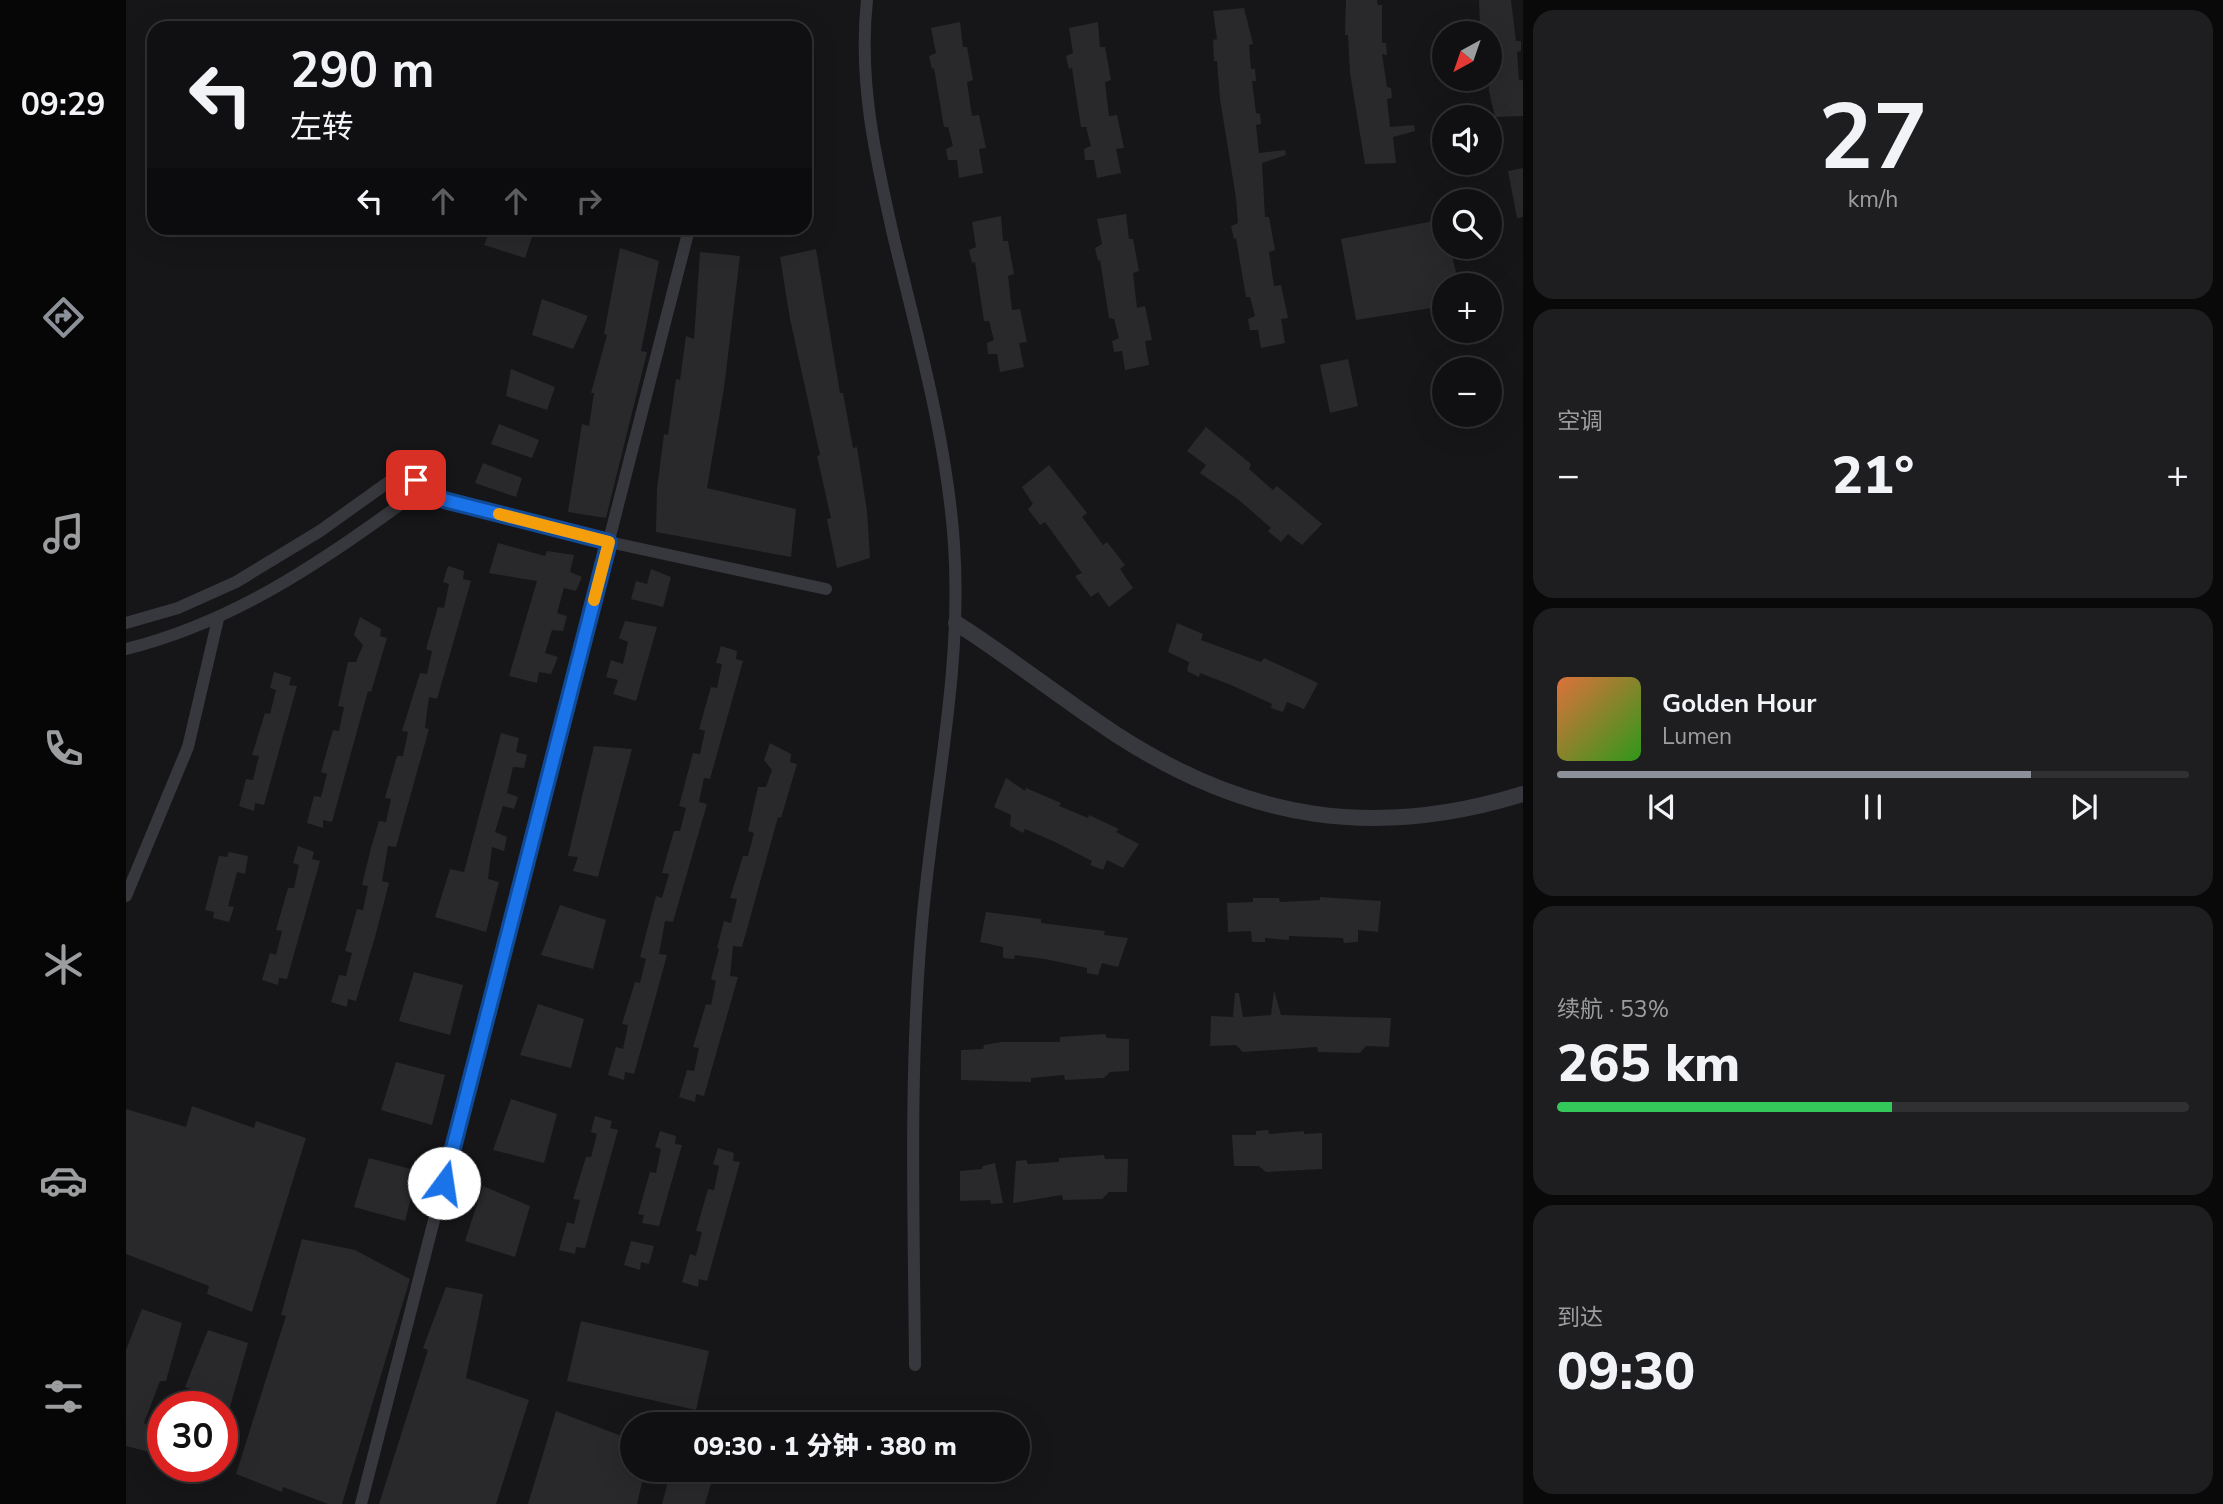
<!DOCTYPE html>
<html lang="zh">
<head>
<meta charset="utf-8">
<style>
	body { margin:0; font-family:"Nunito Sans","Noto Sans SC",sans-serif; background:#1e1e20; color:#f1f3f6; height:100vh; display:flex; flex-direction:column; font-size:26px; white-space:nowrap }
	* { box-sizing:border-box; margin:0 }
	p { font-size:23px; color:#9c9d9f }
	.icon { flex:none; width:38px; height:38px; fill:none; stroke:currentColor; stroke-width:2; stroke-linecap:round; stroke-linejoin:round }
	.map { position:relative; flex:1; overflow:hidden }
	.panel { display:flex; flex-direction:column; gap:10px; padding:10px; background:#09090a; width:700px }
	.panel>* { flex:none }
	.banner { position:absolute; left:21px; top:21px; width:665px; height:214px; border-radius:21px; box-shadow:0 7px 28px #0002,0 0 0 2px #303032; background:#101012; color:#f1f3f6; overflow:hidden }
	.needle { width:46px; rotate:220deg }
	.tools { position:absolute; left:1306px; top:21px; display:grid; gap:14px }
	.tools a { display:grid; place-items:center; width:70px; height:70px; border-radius:50%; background:#101012; box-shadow:0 7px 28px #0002,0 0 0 2px #303032; font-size:35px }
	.speed { position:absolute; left:21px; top:1391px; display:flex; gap:14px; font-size:35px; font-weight:700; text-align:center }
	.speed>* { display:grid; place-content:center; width:91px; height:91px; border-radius:50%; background:#101012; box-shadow:0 7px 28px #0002,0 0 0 2px #303032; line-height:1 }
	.speed .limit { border:10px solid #d22; background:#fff; color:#111 }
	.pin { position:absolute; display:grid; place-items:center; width:60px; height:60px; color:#fff; margin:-30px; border-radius:14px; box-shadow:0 4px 10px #0006 }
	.me { position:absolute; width:77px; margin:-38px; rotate:14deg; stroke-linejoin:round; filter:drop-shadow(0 0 5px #0008) }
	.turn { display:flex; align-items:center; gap:24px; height:147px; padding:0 28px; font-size:32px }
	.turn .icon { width:91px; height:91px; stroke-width:2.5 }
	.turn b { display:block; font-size:49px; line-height:60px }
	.lanes { display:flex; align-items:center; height:66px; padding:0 28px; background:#0003; justify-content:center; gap:35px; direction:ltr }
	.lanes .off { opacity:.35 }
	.big { font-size:52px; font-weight:800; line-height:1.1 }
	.panel .tile { flex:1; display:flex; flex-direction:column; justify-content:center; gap:10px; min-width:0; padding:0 24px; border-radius:21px; background:#1e1e20 }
	.panel .dial { align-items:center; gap:0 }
	.dial b { font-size:91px; line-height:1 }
	.song { display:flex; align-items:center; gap:21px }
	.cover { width:84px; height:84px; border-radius:10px; background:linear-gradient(135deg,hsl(20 70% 55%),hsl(110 70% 35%)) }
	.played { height:7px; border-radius:4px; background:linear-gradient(90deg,#8c9099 75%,#303032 75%) }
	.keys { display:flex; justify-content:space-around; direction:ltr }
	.heat { display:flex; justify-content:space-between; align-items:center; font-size:38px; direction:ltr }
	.charge { height:10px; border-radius:5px; background:linear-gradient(90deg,#34c759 53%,#303032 0) }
	.trip { position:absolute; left:494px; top:1412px; width:410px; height:70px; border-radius:35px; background:#101012; box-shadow:0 7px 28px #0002,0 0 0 2px #303032; font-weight:800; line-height:70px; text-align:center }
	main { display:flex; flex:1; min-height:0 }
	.tab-bar { display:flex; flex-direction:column; width:126px; justify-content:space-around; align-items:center; background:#060607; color:#9c9d9f }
	.tab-bar .icon { width:49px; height:49px }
	.tab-bar .on { color:#8c9099 }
	.tab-bar b { font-size:32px; color:#f1f3f6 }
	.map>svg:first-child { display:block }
</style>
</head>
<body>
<main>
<nav class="tab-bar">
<b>09:29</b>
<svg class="icon on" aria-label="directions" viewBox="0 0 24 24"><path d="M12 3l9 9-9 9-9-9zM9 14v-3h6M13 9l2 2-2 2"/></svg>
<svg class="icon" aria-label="music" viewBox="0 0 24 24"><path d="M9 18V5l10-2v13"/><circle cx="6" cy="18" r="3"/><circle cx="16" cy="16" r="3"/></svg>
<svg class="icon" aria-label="phone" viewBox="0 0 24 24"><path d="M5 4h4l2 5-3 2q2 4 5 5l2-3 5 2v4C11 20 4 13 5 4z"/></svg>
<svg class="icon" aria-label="climate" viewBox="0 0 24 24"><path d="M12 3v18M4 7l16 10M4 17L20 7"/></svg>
<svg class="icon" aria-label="car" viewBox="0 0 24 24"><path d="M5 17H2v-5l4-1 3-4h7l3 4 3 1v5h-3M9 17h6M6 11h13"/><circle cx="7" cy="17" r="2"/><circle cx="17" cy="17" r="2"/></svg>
<svg class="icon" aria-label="filters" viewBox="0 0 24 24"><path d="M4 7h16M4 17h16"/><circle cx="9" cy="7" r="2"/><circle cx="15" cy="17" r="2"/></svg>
</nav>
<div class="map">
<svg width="1397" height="1504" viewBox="0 0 1397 1504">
	<rect width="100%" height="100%" fill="#161618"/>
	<g fill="#29292c">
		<path d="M 1220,0 L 1251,0 L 1252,5 L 1256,5 L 1256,43 L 1260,43 L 1261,55 L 1256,54 L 1261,87 L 1265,88 L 1266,98 L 1261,99 L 1264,127 L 1288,125 L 1289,131 L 1267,137 L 1270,163 L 1239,164 L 1224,73 L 1222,35 L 1219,35 Z"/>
		<path d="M 1353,0 L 1385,0 L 1390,41 L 1395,41 L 1395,51 L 1391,52 L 1393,80 L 1397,80 L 1397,116 L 1369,117 L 1363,91 L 1363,33 L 1357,33 L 1354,26 Z"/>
		<path d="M 1118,8 L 1127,44 L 1123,45 L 1125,69 L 1129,69 L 1130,81 L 1126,81 L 1130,113 L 1134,114 L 1135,124 L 1130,125 L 1133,153 L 1159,150 L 1160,155 L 1136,163 L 1139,217 L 1143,217 L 1149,250 L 1143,252 L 1148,286 L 1155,285 L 1162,318 L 1155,319 L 1159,343 L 1135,348 L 1132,330 L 1124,330 L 1122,319 L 1129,316 L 1124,297 L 1120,297 L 1110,238 L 1108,239 L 1105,226 L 1112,223 L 1110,198 L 1094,99 L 1091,61 L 1088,61 L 1087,40 L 1091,39 L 1087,11 Z"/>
		<path d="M 834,22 L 837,47 L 841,47 L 847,80 L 841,82 L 846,116 L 853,115 L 860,148 L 853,149 L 857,173 L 833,178 L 831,160 L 822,160 L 820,149 L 827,146 L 822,127 L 818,127 L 808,68 L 806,69 L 803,56 L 810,53 L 805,28 Z"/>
		<path d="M 972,22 L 974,47 L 979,47 L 985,80 L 979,82 L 983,116 L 991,115 L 998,148 L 990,149 L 995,173 L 971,178 L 968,160 L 959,160 L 958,149 L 965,146 L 960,127 L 955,127 L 946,68 L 943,69 L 940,56 L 947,53 L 943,28 Z"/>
		<path d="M 1397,168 L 1397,217 L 1391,218 L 1382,171 Z"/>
		<path d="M 1000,214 L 1003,239 L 1007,239 L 1013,271 L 1007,273 L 1011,308 L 1019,306 L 1026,340 L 1019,341 L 1023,365 L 999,370 L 996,351 L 988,352 L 986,341 L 993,338 L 988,319 L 983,318 L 974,260 L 972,261 L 969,248 L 976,244 L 971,219 Z"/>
		<path d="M 875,216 L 877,241 L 882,241 L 888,274 L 882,276 L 886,310 L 894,309 L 901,342 L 893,343 L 898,367 L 874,372 L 871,354 L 862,354 L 861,343 L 868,340 L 863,321 L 858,321 L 849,262 L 846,263 L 843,250 L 850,247 L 846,222 Z"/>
		<path d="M 1318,219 L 1318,247 L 1324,247 L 1333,285 L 1318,285 L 1318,306 L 1230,320 L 1215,239 Z"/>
		<path d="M 365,228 L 409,228 L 399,258 L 358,245 Z"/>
		<path d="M 494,248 L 533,261 L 515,351 L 521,352 L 480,518 L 442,512 L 456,424 L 463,426 L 468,393 L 465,393 L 481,335 L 478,334 Z"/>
		<path d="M 690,249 L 714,393 L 717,393 L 727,448 L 731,447 L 741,511 L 744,558 L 711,568 L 701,519 L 705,518 L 691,456 L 694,455 L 664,319 L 654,257 Z"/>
		<path d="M 574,252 L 614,256 L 598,388 L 581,488 L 670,509 L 665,557 L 530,532 L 531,489 L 538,434 L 542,435 L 550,379 L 554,380 L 560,336 L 568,339 Z"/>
		<path d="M 416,299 L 462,316 L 447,349 L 406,335 Z"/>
		<path d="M 1222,359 L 1232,406 L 1204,413 L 1194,365 Z"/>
		<path d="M 385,369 L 429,387 L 421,410 L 380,396 Z"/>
		<path d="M 373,424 L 413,440 L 406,458 L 365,444 Z"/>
		<path d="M 1080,427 L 1125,464 L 1123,469 L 1147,490 L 1151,486 L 1196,524 L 1176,545 L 1162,534 L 1155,542 L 1142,531 L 1145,528 L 1113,500 L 1074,473 L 1080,465 L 1061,451 Z"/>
		<path d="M 357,463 L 396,478 L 390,497 L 349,483 Z"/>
		<path d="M 923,465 L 961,513 L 956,517 L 977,545 L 981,542 L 999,565 L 994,569 L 1007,588 L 983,607 L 972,592 L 965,597 L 949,576 L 956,573 L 919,522 L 914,525 L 902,509 L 907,504 L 896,487 Z"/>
		<path d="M 372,543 L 419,556 L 421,551 L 448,555 L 444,572 L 456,577 L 450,591 L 438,588 L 431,613 L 441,616 L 437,631 L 426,630 L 419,653 L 432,657 L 425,674 L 413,672 L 411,683 L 383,676 L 411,581 L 363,573 Z"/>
		<path d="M 322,566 L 338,571 L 337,579 L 345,581 L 311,699 L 303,697 L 299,728 L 303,729 L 270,847 L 262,846 L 256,881 L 263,883 L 249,937 L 230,1001 L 222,999 L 221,1007 L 205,1002 L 213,975 L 220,976 L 226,953 L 219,951 L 231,909 L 237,910 L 242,886 L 236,885 L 245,848 L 253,821 L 260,822 L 265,799 L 259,798 L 271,756 L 277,756 L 282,732 L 276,731 L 294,673 L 301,674 L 306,651 L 300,649 L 312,607 L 318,608 L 323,584 L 317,582 Z"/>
		<path d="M 525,569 L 545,577 L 537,607 L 505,599 L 510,581 L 521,584 Z"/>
		<path d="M 234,617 L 255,629 L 254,636 L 261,638 L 245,692 L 242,691 L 206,822 L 197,820 L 197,828 L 181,823 L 188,796 L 195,797 L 201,774 L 195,772 L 207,730 L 213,731 L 218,707 L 212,706 L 222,662 L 230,662 L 237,645 L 228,635 Z"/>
		<path d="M 499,621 L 531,627 L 510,701 L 487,694 L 492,680 L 480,677 L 485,660 L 497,664 L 502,642 L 493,638 Z"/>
		<path d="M 1051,623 L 1077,634 L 1075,640 L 1135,662 L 1138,658 L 1192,683 L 1178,709 L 1161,702 L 1157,712 L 1145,708 L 1146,704 L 1105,685 L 1074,673 L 1073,677 L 1061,671 L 1063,662 L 1042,652 Z"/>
		<path d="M 595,646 L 611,651 L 610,659 L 617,661 L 584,779 L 578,778 L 573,802 L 581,804 L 547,922 L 539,921 L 533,954 L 541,955 L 526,1010 L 508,1074 L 499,1072 L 498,1080 L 482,1075 L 490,1047 L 497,1049 L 502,1025 L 496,1024 L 509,982 L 514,983 L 520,959 L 514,957 L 530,896 L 536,898 L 543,874 L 536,873 L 548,831 L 554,831 L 560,808 L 553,806 L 567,753 L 574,754 L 579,731 L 573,729 L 585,687 L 591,688 L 596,664 L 590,663 Z"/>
		<path d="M 148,672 L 165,677 L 163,685 L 171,686 L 138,805 L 129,803 L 128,811 L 113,806 L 120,779 L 127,780 L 133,756 L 126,755 L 139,713 L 144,714 L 150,690 L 144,688 Z"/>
		<path d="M 375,733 L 393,738 L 390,752 L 401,755 L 398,768 L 387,767 L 381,793 L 392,797 L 388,809 L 377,806 L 369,832 L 381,837 L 378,851 L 366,847 L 362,879 L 373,882 L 360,932 L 309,917 L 324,869 L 338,872 Z"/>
		<path d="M 644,743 L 665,754 L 664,762 L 671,764 L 655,818 L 652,817 L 616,947 L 607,946 L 604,976 L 612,977 L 578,1096 L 570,1094 L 569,1102 L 553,1097 L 561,1070 L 568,1071 L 573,1048 L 567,1047 L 580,1004 L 585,1005 L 590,981 L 585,979 L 593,949 L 591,948 L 598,921 L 605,923 L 611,899 L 604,898 L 617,856 L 622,856 L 628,833 L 622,831 L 632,787 L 640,787 L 646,770 L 638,760 Z"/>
		<path d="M 468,746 L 506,749 L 472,877 L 447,871 L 452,857 L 442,856 Z"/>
		<path d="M 880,778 L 899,791 L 900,788 L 935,803 L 933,806 L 962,818 L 963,815 L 993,829 L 990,832 L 1013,844 L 997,868 L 981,860 L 977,870 L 964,865 L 966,861 L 929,842 L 899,829 L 897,833 L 884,826 L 885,815 L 868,807 Z"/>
		<path d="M 172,846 L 188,852 L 186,859 L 194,861 L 161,979 L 153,978 L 152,985 L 136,980 L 144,953 L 150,955 L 156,931 L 150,930 L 162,888 L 168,888 L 173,865 L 167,863 Z"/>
		<path d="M 103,852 L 122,856 L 119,874 L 111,872 L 102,906 L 108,907 L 103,922 L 87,918 L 88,912 L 79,910 L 93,856 L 101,857 Z"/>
		<path d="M 1194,897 L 1255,901 L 1252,932 L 1232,930 L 1232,942 L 1218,943 L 1217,938 L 1163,936 L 1163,940 L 1139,938 L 1139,942 L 1126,942 L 1125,931 L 1102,932 L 1101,903 L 1127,902 L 1127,898 L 1153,898 L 1154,902 L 1194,900 Z"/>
		<path d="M 434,905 L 480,920 L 467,969 L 415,955 Z"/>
		<path d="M 860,912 L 915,919 L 915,923 L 979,931 L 978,935 L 1002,938 L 992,967 L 976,963 L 972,975 L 961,973 L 961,968 L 919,959 L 889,955 L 888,959 L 877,958 L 877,947 L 854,942 Z"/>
		<path d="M 288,972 L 337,985 L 324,1035 L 273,1021 Z"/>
		<path d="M 1148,990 L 1155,1015 L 1265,1018 L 1263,1047 L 1240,1046 L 1234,1053 L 1192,1052 L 1191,1047 L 1117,1052 L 1110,1045 L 1084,1046 L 1085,1016 L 1107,1017 L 1109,993 L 1113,993 L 1117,1017 L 1145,1015 Z"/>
		<path d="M 412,1004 L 458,1019 L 445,1068 L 394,1055 Z"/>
		<path d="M 979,1034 L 981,1038 L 1003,1039 L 1003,1071 L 984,1072 L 978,1078 L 939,1080 L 938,1075 L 905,1078 L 905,1082 L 835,1080 L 835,1050 L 857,1049 L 858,1045 L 876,1042 L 934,1042 L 934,1037 Z"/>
		<path d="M 270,1062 L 319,1075 L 306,1125 L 255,1110 Z"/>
		<path d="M 385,1099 L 431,1114 L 418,1163 L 367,1150 Z"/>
		<path d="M 66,1106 L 128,1128 L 130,1121 L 180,1138 L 126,1312 L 81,1294 L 83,1286 L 0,1254 L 0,1109 L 60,1127 Z"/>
		<path d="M 469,1116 L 486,1121 L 484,1128 L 492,1130 L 459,1248 L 450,1247 L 449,1254 L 433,1250 L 441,1222 L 448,1224 L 454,1200 L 447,1199 L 460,1157 L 465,1157 L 471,1134 L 465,1132 Z"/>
		<path d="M 1142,1130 L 1143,1134 L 1178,1131 L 1178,1134 L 1196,1133 L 1196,1169 L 1140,1172 L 1133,1166 L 1108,1166 L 1106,1135 L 1130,1135 L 1130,1131 Z"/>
		<path d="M 534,1131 L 550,1136 L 549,1144 L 556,1145 L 533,1226 L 516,1223 L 518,1215 L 512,1214 L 524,1172 L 530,1173 L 535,1149 L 529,1147 Z"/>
		<path d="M 592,1148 L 608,1153 L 607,1161 L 614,1162 L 581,1281 L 573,1279 L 572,1287 L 556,1282 L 564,1254 L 570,1256 L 576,1232 L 570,1231 L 582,1189 L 588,1190 L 593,1166 L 587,1164 Z"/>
		<path d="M 978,1155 L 979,1159 L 1002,1159 L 1001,1192 L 983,1192 L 976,1199 L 937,1200 L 936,1195 L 887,1203 L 890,1161 L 900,1160 L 902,1164 L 933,1162 L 933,1158 Z"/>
		<path d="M 243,1158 L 292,1171 L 279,1221 L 228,1207 Z"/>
		<path d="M 869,1163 L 877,1203 L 865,1204 L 864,1200 L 834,1201 L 834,1171 L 856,1169 L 857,1166 Z"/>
		<path d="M 357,1186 L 404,1206 L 389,1257 L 339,1241 Z"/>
		<path d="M 176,1239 L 229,1250 L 284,1279 L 216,1504 L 202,1504 L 157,1487 L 156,1492 L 110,1474 L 160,1316 L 155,1315 Z"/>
		<path d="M 505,1241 L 528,1246 L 523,1264 L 515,1262 L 514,1270 L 498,1265 Z"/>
		<path d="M 320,1287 L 357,1294 L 340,1378 L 403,1400 L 370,1504 L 253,1504 L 302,1350 L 297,1348 Z"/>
		<path d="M 16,1309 L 56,1323 L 40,1381 L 34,1381 L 18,1423 L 27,1427 L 25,1434 L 34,1437 L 27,1453 L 0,1446 L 0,1350 Z"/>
		<path d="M 455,1321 L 583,1351 L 570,1410 L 441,1381 Z"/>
		<path d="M 82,1330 L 122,1343 L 104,1407 L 72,1407 L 77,1393 L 59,1387 Z"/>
		<path d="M 430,1411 L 506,1440 L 506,1470 L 519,1470 L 511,1504 L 402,1504 Z"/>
		<path d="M 545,1470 L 589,1470 L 579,1504 L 536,1504 Z"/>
	</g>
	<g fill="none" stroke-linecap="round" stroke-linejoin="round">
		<g stroke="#37383d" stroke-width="12">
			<path d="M 741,0 C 732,82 750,160 768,239 C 792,339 821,441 828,544 C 837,676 805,805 795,936 C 783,1078 788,1222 789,1365"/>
			<path d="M 0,623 L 52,608 L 110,582 L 194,531 L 264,481 L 290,480 L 318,501 L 483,542 L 700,589"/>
			<path d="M 0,649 C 105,623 193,564 279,501 L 290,480"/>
			<path d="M 0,896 L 62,747 L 92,619"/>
			<path d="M 235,1504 L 562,233"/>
		</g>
		<path stroke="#37383d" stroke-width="16" d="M 830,623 C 885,658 936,699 991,735 C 1122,820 1249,840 1397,794"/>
	</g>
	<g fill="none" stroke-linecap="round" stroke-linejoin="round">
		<defs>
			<path id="route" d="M 290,480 L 318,500 L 483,542 L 318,1183"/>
		</defs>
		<use href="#route" stroke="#114b97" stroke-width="18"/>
		<use href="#route" stroke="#1a73e8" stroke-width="12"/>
		<path stroke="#f59e0b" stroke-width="12" d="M 373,514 L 483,542 L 468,600"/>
	</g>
</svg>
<div class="tools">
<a><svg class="needle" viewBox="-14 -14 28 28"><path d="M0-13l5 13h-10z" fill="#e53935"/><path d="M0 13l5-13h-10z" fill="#9c9d9f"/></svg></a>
<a><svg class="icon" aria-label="sound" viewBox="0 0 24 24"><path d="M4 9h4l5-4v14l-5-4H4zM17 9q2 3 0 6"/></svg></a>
<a><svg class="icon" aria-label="search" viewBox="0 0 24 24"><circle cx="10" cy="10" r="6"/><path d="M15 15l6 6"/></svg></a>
<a>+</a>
<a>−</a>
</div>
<div class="speed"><div class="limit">30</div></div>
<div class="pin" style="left:290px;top:480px;background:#d93025"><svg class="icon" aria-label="arrive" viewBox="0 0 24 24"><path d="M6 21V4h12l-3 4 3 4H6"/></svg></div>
<svg class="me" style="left:318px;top:1183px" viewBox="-20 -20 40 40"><circle r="19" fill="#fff"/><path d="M0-13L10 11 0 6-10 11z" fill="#1a73e8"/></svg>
<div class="trip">09:30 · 1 分钟 · 380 m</div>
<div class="banner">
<div class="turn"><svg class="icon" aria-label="left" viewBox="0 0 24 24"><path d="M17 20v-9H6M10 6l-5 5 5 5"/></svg><div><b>290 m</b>左转</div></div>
<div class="lanes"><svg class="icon" aria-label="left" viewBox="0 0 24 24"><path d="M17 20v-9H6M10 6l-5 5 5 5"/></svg><svg class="icon off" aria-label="ahead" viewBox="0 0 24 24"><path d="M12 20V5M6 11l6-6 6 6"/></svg><svg class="icon off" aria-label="ahead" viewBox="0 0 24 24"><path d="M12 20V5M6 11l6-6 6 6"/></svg><svg class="icon off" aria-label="right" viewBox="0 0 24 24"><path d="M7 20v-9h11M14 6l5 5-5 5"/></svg></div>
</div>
</div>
<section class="panel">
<div class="tile dial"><b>27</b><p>km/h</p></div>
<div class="tile"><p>空调</p>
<div class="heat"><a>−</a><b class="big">21°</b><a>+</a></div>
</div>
<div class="tile">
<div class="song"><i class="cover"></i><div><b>Golden Hour</b><p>Lumen</p></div></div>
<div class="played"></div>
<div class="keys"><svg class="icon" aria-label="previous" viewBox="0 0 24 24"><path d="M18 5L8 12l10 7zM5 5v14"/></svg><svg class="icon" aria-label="pause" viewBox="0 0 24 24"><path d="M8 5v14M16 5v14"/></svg><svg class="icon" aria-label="next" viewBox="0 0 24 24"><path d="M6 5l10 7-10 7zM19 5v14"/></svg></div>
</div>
<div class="tile"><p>续航 · 53%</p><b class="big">265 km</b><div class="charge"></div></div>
<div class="tile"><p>到达</p><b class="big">09:30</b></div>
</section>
</main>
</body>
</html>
